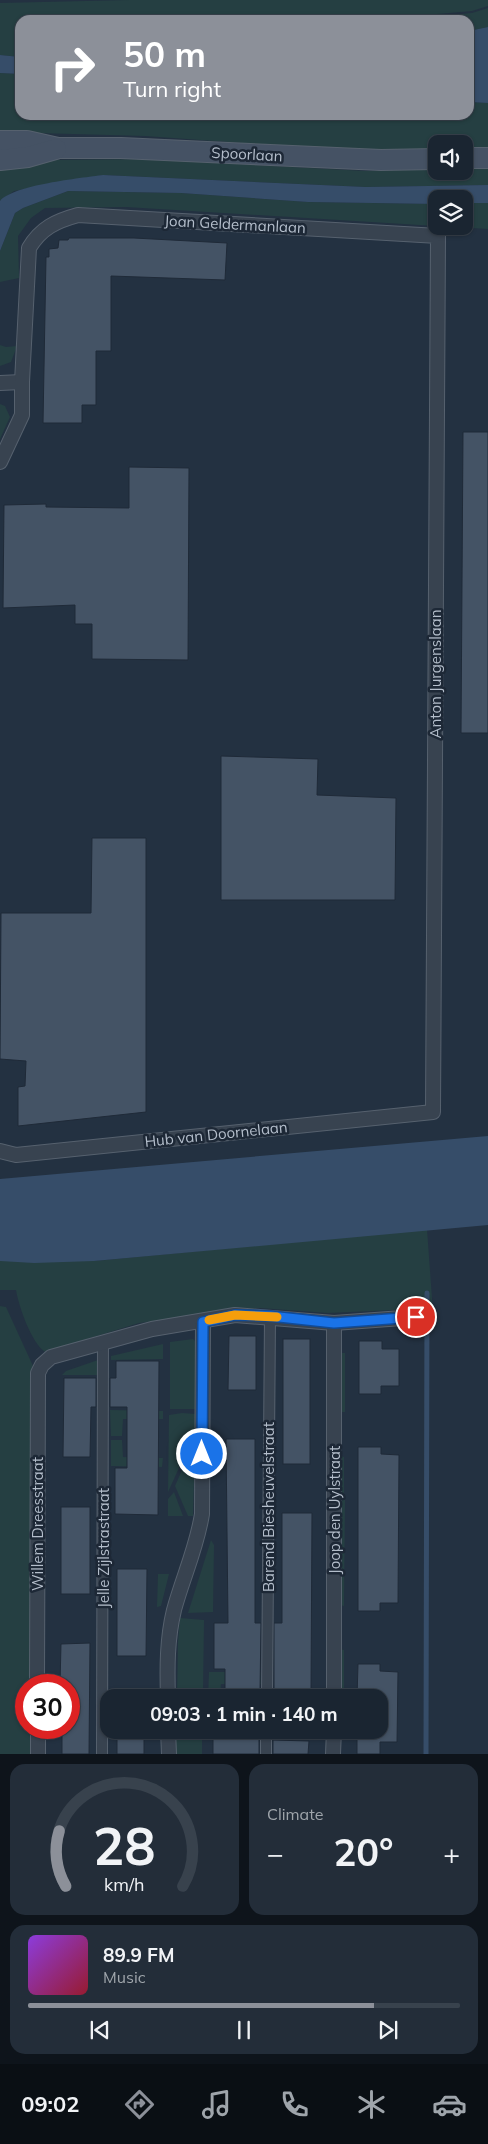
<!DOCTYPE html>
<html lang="en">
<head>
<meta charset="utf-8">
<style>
	body { margin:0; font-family:Mulish,sans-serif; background:#232d39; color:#f1f3f6; height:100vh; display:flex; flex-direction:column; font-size:19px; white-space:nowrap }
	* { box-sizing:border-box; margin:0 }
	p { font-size:16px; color:#9fa5ab }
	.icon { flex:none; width:28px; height:28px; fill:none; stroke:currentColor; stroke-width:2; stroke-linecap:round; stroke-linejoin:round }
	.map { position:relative; height:1754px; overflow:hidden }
	.side { display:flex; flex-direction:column; gap:10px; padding:10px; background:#0e141b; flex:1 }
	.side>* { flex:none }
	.banner { position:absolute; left:15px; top:15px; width:459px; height:105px; border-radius:15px; box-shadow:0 1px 4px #0004,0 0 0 1px #38424d; background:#8c9099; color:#fff; overflow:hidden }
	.buttons { position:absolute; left:428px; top:135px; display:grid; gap:10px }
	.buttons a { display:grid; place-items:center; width:45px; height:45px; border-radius:10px; background:#1a2531; box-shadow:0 1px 4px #0004,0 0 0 1px #38424d; font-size:25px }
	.speed { position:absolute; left:15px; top:1674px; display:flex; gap:10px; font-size:25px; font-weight:700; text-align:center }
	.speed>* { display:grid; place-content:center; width:65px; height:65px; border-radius:50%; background:#1a2531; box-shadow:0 1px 4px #0004,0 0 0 1px #38424d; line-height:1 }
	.speed .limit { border:8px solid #d22; background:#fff; color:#111 }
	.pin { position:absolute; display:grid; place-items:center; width:42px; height:42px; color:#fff; margin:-21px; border:2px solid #fff; border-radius:50%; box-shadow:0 1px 5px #0007 }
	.me { position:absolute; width:55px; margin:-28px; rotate:0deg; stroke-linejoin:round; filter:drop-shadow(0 0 4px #0008) }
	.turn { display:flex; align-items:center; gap:18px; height:105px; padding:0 25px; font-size:22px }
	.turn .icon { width:65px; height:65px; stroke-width:2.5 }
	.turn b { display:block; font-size:35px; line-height:42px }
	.big { font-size:38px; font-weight:700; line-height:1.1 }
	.side .tile { flex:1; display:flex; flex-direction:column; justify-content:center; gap:8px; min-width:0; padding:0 18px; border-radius:15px; background:#232d39 }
	.side .dial { align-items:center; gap:0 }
	.dial svg { height:130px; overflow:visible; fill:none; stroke:#38424d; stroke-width:7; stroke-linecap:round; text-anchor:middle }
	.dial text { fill:#f1f3f6; stroke:none }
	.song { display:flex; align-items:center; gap:15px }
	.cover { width:60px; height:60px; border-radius:8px; background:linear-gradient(135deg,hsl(270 70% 55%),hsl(350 70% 35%)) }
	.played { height:5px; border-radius:2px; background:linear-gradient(90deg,#8c9099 80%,#38424d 80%) }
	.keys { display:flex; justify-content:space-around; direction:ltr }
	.heat { display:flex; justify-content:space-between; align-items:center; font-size:28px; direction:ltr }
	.side .tiles { flex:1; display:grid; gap:10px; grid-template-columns:1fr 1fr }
	.tile:last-child { grid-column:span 2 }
	.trip { position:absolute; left:100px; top:1689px; width:288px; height:50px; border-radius:15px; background:#1a2531; box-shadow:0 1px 4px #0004,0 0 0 1px #38424d; font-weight:700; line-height:50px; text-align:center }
	.dock { display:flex; height:80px; justify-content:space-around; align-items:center; background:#0a0f14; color:#9fa5ab }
	.dock .icon { width:35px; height:35px }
	.dock .on { color:#8c9099 }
	.dock b { font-size:22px; color:#f1f3f6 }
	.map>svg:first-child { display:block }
</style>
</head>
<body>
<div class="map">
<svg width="488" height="1754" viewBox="0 0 488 1754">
	<rect width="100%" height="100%" fill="#233141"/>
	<g fill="#253f42">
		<path d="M 129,0 L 488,0 L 488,6 L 472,11 L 369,20 L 20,20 L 20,57 L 0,55 L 0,3 Z"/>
		<path d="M 488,8 L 488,27 L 469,31 L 469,20 L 395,20 L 472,13 Z"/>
		<path d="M 0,73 L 20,74 L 20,115 L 469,115 L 469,102 L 488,103 L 488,148 L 464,149 L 464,144 L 436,144 L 436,149 L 337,150 L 145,136 L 0,132 Z"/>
		<path d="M 144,159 L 365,171 L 436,169 L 436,171 L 464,171 L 464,168 L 488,168 L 488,185 L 366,187 L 103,175 L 14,191 L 0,201 L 0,168 L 54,160 Z"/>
		<path d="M 68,191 L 181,193 L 308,202 L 436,204 L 436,226 L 126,207 L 45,208 L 31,218 L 18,236 L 19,278 L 0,282 L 0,251 L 15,213 L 23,208 Z"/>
		<path d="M 464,203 L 488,203 L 488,229 L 440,226 L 464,226 Z"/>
		<path d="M 0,345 L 6,347 L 17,346 L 11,362 L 0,366 Z"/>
		<path d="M 0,404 L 5,406 L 10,417 L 0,439 Z"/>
		<path d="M 427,1229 L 433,1312 L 418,1309 L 328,1313 L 260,1308 L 139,1323 L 45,1352 C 31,1342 19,1307 16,1290 L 0,1290 L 0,1260 L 95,1261 Z"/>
		<path d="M 0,1306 L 6,1307 L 33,1366 L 31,1685 L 26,1685 L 26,1728 L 31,1728 L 31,1754 L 0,1754 Z"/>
		<path d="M 193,1339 L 197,1343 L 197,1409 L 170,1409 L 170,1342 Z"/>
		<path d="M 163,1344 L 163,1359 L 111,1360 L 111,1356 Z"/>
		<path d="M 341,1353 L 345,1353 L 345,1412 L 340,1412 Z"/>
		<path d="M 98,1360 L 98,1375 L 62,1375 L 66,1371 Z"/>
		<path d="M 110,1410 L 163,1411 L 163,1419 L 123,1419 L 122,1436 L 111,1436 Z"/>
		<path d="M 182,1413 L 196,1414 L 196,1434 L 193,1442 L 195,1443 L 193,1516 L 188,1516 L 175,1486 L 188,1456 L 185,1453 L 179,1453 L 184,1457 L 168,1492 L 169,1415 Z"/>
		<path d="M 111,1440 L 122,1440 L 123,1457 L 163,1458 L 162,1467 L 111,1466 Z"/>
		<path d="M 340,1455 L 344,1457 L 344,1496 L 340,1495 Z"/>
		<path d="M 174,1492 L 183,1516 L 168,1516 L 168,1499 Z"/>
		<path d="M 340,1500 L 345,1500 L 344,1606 L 340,1605 Z"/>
		<path d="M 211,1540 L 214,1545 L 213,1612 L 188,1613 Z"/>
		<path d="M 158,1574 L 169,1574 L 161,1606 L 157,1607 Z"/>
		<path d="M 180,1618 L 204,1620 L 203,1697 L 177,1697 L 178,1642 Z"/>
		<path d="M 340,1649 L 344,1650 L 344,1697 L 340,1697 Z"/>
		<path d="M 209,1672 L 261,1672 L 261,1684 L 221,1684 L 220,1697 L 208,1698 Z"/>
		<path d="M 175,1730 L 202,1730 L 202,1754 L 176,1754 Z"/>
		<path d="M 209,1730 L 261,1730 L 260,1736 L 209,1735 Z"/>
	</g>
	<g fill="#364d69">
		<path d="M 488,27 L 488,103 L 469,102 L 469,31 Z"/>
		<path d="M 0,55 L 20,57 L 20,74 L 0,73 Z"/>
		<path d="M 103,175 L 366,187 L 488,185 L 488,203 L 464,203 L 464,199 L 436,199 L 436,204 L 308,202 L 181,193 L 68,191 L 23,208 L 15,213 L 0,251 L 0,201 C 13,185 81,178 103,175 Z"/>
		<path d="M 488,1136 L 488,1225 L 94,1261 L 34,1263 L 0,1261 L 0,1179 Z"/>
	</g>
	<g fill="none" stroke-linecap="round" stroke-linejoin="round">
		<path stroke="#364d69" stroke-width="5" d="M 426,1754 L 427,1293"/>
	</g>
	<g fill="#445365" stroke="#1f2a38">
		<path d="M 69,238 L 134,238 L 227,243 L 225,280 L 111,276 L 111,351 L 96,351 L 96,405 L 82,405 L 82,423 L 43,423 L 46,257 L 49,257 L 49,249 L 58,248 L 59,240 L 68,240 Z"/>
		<path d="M 463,432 L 488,432 L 488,733 L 461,733 Z"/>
		<path d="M 129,467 L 189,468 L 188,660 L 92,659 L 92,624 L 75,624 L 75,605 L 3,608 L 4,505 L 46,504 L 46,507 L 129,508 Z"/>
		<path d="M 221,756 L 318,759 L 317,795 L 396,798 L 395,900 L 221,900 Z"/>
		<path d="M 92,838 L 146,838 L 146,1112 L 18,1126 L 18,1087 L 25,1086 L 26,1061 L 0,1059 L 1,913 L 91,913 Z"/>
		<path d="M 229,1336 L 256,1336 L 256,1390 L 228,1390 Z"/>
		<rect x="283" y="1339" width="27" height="125"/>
		<path d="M 359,1341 L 382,1341 L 382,1349 L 399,1349 L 399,1386 L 381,1386 L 381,1394 L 359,1394 Z"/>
		<path d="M 116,1361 L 159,1361 L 158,1515 L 115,1514 L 115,1468 L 127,1468 L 127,1407 L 110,1407 L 110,1378 L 116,1378 Z"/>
		<path d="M 64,1378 L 96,1378 L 96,1407 L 91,1407 L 90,1457 L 63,1457 Z"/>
		<path d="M 226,1439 L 255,1439 L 255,1623 L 261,1623 L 260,1692 L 257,1692 L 257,1698 L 225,1698 L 225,1669 L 214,1669 L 214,1623 L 228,1623 Z"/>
		<path d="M 358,1447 L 381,1447 L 381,1454 L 399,1455 L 398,1603 L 380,1603 L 380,1611 L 358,1611 Z"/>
		<rect x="61" y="1507" width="29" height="87"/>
		<path d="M 282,1513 L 312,1513 L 311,1692 L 274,1692 L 274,1623 L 282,1623 Z"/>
		<path d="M 117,1569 L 147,1569 L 146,1656 L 117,1656 Z"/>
		<path d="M 90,1643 L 89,1754 L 62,1754 L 62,1728 L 69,1728 L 69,1685 L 60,1685 L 61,1644 Z"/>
		<path d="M 358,1664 L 380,1664 L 380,1671 L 398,1672 L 397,1742 L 380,1742 L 380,1754 L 357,1754 L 357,1730 L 379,1730 L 379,1698 L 357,1698 Z"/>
		<rect x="117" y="1730" width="27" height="24"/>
		<path d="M 213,1738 L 257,1738 L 259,1740 L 259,1754 L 213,1754 Z"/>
		<path d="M 273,1740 L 309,1741 L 308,1754 L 273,1754 Z"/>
	</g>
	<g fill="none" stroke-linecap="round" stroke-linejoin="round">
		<defs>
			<g id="pedestrian">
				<path d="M 267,1698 L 270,1316"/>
				<path d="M 102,1754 L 103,1341"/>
				<path d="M 266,1754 L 266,1730"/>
			</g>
			<g id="minor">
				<path d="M 0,383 L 22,382"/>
				<path d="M 0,462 L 22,415 L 22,382 L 29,248 C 41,228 56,221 78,215 L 438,236 L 433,1112 L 16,1155 L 0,1151"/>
				<path d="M 37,1685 L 38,1373 L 42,1365 L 51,1357 L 152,1329 L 235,1315 L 334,1323 L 416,1317"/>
				<path d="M 168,1698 C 167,1668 167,1639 174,1610 C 183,1577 197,1547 202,1514 L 203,1322"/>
				<path d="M 334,1698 L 334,1323"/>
				<path d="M 38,1728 L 38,1754"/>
				<path d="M 168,1730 L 169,1754"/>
				<path d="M 333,1754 L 334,1730"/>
			</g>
			<g id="secondary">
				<path d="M 0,141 L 27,141 L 58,148 L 121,148 L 381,160 L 436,159"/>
				<path d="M 464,158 L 488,158"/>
				<path d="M 0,160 L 28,157 L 56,149"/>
			</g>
		</defs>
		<use href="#pedestrian" stroke="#56616e" stroke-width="12"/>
		<use href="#minor" stroke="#56616e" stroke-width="16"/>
		<use href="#secondary" stroke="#56616e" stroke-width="22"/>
		<use href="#pedestrian" stroke="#384350" stroke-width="10"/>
		<use href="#minor" stroke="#384350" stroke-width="14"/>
		<use href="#secondary" stroke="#455264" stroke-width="20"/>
	</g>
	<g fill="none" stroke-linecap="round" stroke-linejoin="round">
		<defs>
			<path id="route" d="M 202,1454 L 203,1322 L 235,1315 L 270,1316 L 334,1323 L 416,1317"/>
		</defs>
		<use href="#route" stroke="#114b97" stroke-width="12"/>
		<use href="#route" stroke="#1a73e8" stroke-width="9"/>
		<path stroke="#f59e0b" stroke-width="9" d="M 209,1320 L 235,1315 L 277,1317"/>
	</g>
	<g text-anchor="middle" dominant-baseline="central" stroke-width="5" stroke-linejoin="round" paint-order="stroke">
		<g font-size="15" fill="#b4becb" stroke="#1d2836">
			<text transform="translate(247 154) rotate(3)">Spoorlaan</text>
			<text transform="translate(235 224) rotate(3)">Joan Geldermanlaan</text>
			<text transform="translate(435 674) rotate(-90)">Anton Jurgenslaan</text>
			<text transform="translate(216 1134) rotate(-6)">Hub van Doornelaan</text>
			<text transform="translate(268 1507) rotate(-90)">Barend Biesheuvelstraat</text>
			<text transform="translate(334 1510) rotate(-90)">Joop den Uylstraat</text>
			<text transform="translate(37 1524) rotate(-90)">Willem Dreesstraat</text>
			<text transform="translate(103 1548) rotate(-90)">Jelle Zijlstrastraat</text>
		</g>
	</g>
</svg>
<div class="buttons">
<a><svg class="icon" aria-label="sound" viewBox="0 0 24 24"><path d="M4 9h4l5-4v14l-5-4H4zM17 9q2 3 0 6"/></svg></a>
<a><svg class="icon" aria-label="layers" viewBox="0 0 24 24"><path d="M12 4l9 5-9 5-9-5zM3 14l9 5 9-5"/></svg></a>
</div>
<div class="speed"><div class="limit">30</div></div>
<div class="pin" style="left:416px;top:1317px;background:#d93025"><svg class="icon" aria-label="arrive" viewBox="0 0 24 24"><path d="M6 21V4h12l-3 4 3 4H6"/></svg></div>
<svg class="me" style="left:202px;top:1454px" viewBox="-20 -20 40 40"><circle r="17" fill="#1a73e8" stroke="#fff" stroke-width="3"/><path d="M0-11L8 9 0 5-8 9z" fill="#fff"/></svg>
<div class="trip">09:03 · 1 min · 140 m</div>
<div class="banner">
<div class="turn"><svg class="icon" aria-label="right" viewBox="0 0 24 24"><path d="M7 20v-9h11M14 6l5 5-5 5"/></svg><div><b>50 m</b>Turn right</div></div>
</div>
</div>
<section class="side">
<div class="tiles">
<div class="tile dial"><svg viewBox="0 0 100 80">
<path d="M14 69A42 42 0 1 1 86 69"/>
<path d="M14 69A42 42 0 0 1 10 35" stroke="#8c9099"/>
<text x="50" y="56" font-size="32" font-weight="700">28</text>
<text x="50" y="72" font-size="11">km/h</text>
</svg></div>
<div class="tile"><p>Climate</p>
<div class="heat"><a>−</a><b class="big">20°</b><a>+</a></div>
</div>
<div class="tile">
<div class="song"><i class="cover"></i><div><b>89.9 FM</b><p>Music</p></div></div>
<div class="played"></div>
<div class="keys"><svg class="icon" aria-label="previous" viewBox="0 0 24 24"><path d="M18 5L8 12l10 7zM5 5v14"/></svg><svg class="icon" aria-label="pause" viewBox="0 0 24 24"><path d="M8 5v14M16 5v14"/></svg><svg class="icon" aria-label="next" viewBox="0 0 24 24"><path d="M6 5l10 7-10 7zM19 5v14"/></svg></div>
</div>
</div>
</section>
<nav class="dock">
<b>09:02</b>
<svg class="icon on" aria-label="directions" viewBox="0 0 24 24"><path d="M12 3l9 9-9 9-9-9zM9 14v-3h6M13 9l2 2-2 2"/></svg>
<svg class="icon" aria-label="music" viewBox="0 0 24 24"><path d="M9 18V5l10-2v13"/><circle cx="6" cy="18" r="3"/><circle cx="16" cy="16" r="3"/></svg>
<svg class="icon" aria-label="phone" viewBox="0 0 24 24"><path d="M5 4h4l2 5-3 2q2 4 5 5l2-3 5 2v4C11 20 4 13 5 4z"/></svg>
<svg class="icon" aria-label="climate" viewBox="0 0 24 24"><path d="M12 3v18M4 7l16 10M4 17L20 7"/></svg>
<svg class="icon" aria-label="car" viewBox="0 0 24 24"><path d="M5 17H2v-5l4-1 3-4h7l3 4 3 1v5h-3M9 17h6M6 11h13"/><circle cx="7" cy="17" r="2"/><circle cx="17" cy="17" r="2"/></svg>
</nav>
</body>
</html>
